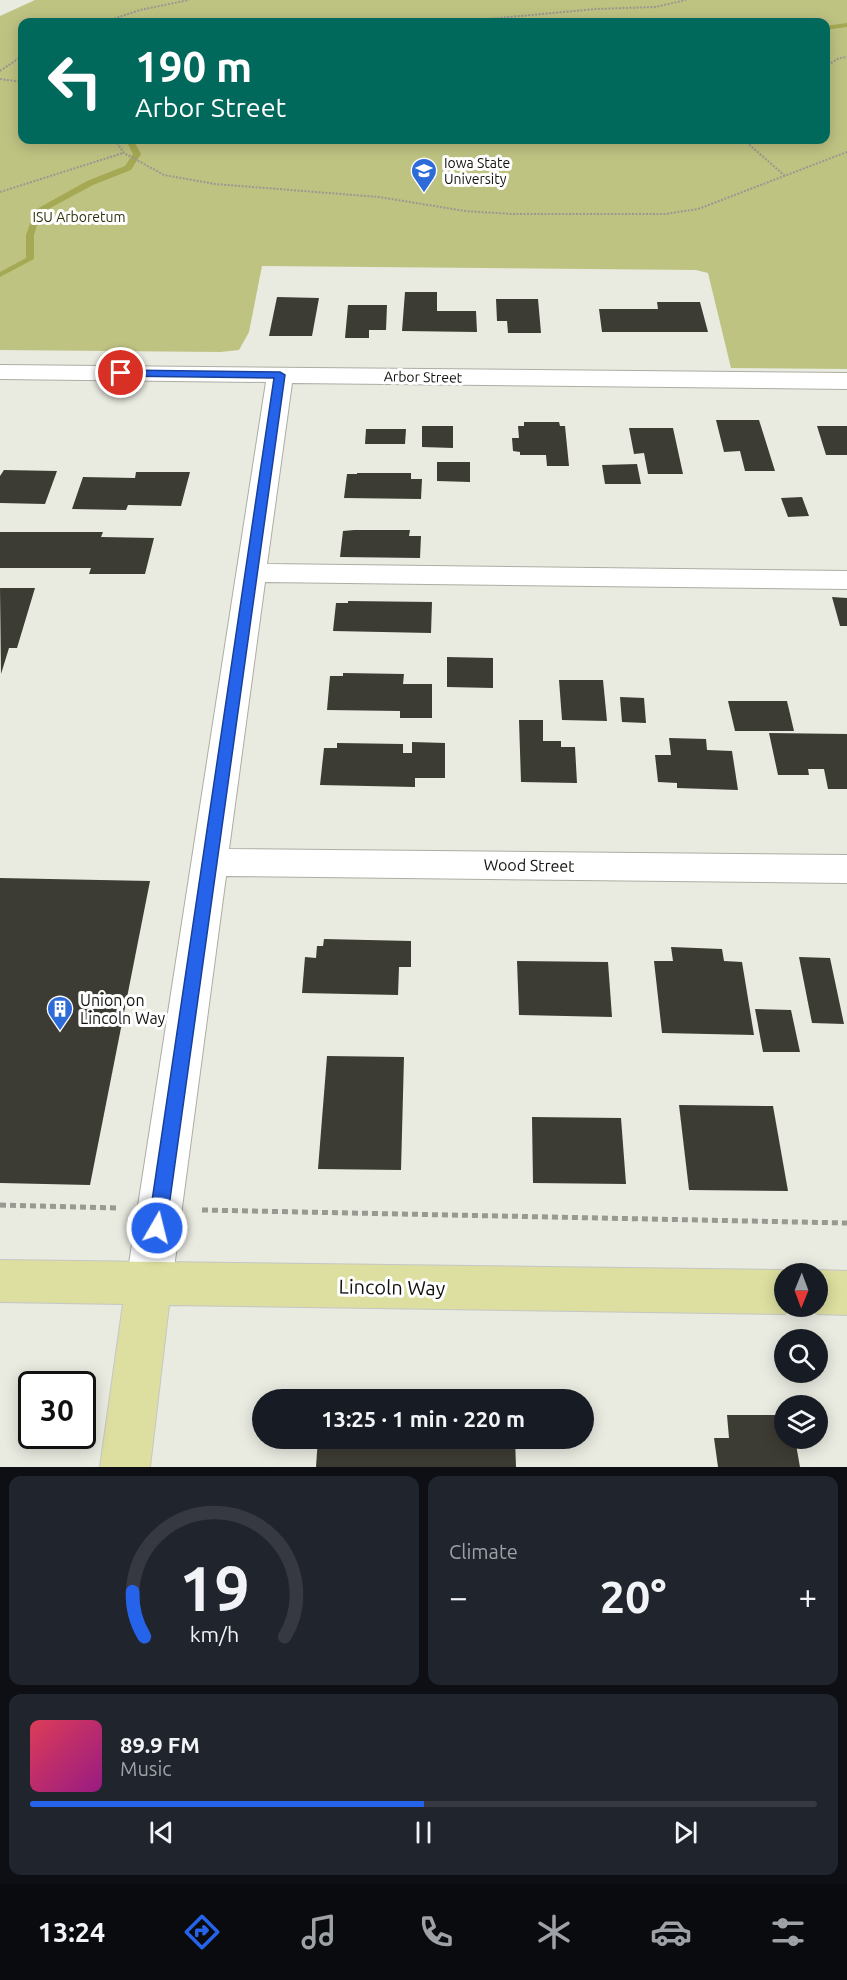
<!DOCTYPE html>
<html lang="en">
<head>
<meta charset="utf-8">
<style>
	body { margin:0; font-family:Ubuntu,sans-serif; background:#20242c; color:#f1f3f6; height:100vh; display:flex; flex-direction:column; font-size:22px; white-space:nowrap }
	* { box-sizing:border-box; margin:0 }
	p { font-size:20px; color:#9ea1a6 }
	.icon { flex:none; width:33px; height:33px; fill:none; stroke:currentColor; stroke-width:2; stroke-linecap:round; stroke-linejoin:round }
	.map { position:relative; height:1467px; overflow:hidden }
	.drawer { display:flex; flex-direction:column; gap:9px; padding:9px; background:#0d0f14; flex:1 }
	.drawer>* { flex:none }
	.banner { position:absolute; left:18px; top:18px; width:812px; height:126px; border-radius:12px; box-shadow:0 3px 15px #0003; background:#00695c; color:#fff; overflow:hidden }
	.needle { width:39px; rotate:181deg }
	.fabs { position:absolute; left:774px; top:1263px; display:grid; gap:12px }
	.fabs a { display:grid; place-items:center; width:54px; height:54px; border-radius:50%; background:#171b24; box-shadow:0 3px 15px #0003; font-size:30px }
	.speed { position:absolute; left:18px; top:1371px; display:flex; gap:12px; font-size:30px; font-weight:700; text-align:center }
	.speed>* { display:grid; place-content:center; width:78px; height:78px; border-radius:50%; background:#171b24; box-shadow:0 3px 15px #0003; line-height:1 }
	.speed .limit { border:3px solid #111; border-radius:9px; background:#fff; color:#111 }
	.pin { position:absolute; display:grid; place-items:center; width:51px; height:51px; color:#fff; margin:-26px; border:3px solid #fff; border-radius:50%; box-shadow:0 2px 6px #0007 }
	.me { position:absolute; width:66px; margin:-33px; rotate:8deg; stroke-linejoin:round; filter:drop-shadow(0 0 4px #0008) }
	.turn { display:flex; align-items:center; gap:21px; height:126px; padding:0 18px; font-size:27px }
	.turn .icon { width:78px; height:78px; stroke-width:2.5 }
	.turn b { display:block; font-size:42px; line-height:51px }
	.big { font-size:45px; font-weight:700; line-height:1.1 }
	.drawer .widget { flex:1; display:flex; flex-direction:column; justify-content:center; gap:9px; min-width:0; padding:0 21px; border-radius:12px; background:#20242c }
	.drawer .dial { align-items:center; gap:0 }
	.dial svg { height:156px; overflow:visible; fill:none; stroke:#363941; stroke-width:7; stroke-linecap:round; text-anchor:middle }
	.dial text { fill:#f1f3f6; stroke:none }
	.song { display:flex; align-items:center; gap:18px }
	.cover { width:72px; height:72px; border-radius:9px; background:linear-gradient(135deg,hsl(350 70% 55%),hsl(310 70% 35%)) }
	.played { height:6px; border-radius:3px; background:linear-gradient(90deg,#2563eb 50%,#363941 50%) }
	.keys { display:flex; justify-content:space-around; direction:ltr }
	.heat { display:flex; justify-content:space-between; align-items:center; font-size:33px; direction:ltr }
	.drawer .tiles { flex:1; display:grid; gap:9px; grid-template-columns:1fr 1fr }
	.widget:last-child { grid-column:span 2 }
	.trip { position:absolute; left:252px; top:1389px; width:342px; height:60px; border-radius:30px; background:#171b24; box-shadow:0 3px 15px #0003; font-weight:700; line-height:60px; text-align:center }
	.tabs { display:flex; height:96px; justify-content:space-around; align-items:center; background:#090b0e; color:#9ea1a6 }
	.tabs .icon { width:42px; height:42px }
	.tabs .on { color:#2563eb }
	.tabs b { font-size:27px; color:#f1f3f6 }
	.map>svg:first-child { display:block }
</style>
</head>
<body>
<div class="map">
<svg width="847" height="1467" viewBox="0 0 847 1467">
	<rect width="100%" height="100%" fill="#e9eae0"/>
	<path fill="#bfc382" fill-rule="evenodd" d="M 35,0 L 847,0 L 847,369 L 731,368 L 708,273 L 696,270 L 262,266 L 249,332 L 239,350 L 220,352 L 0,350 L 0,16 ZM 22,22 L 825,22 L 825,140 L 22,140 Z"/>
	<g fill="none" stroke-linecap="round" stroke-linejoin="round">
		<g fill="#a6a953" fill-rule="evenodd">
			<path d="M 847,23 L 847,27 L 825,30 L 825,26 Z"/>
			<path d="M 126,140 L 133,140 L 141,154 L 131,170 L 93,185 L 41,213 L 34,235 L 34,259 L 0,277 L 0,272 L 26,258 L 26,235 L 35,210 L 87,181 L 125,166 L 133,154 Z"/>
		</g>
	</g>
	<g fill="#3c3c34">
		<path d="M 405,292 L 437,292 L 437,311 L 476,311 L 477,332 L 402,331 Z"/>
		<path d="M 277,297 L 319,298 L 312,336 L 269,336 Z"/>
		<path d="M 496,299 L 538,299 L 541,333 L 508,333 L 507,321 L 497,321 Z"/>
		<path d="M 657,302 L 700,302 L 708,332 L 602,332 L 599,309 L 658,309 Z"/>
		<path d="M 348,305 L 387,305 L 386,330 L 369,330 L 369,338 L 345,338 Z"/>
		<path d="M 716,420 L 759,420 L 775,471 L 745,471 L 740,451 L 724,452 Z"/>
		<path d="M 524,422 L 559,422 L 560,426 L 565,426 L 569,466 L 547,466 L 546,455 L 520,455 L 520,452 L 513,451 L 512,438 L 519,438 L 518,426 L 524,426 Z"/>
		<path d="M 422,426 L 453,426 L 453,448 L 422,447 Z"/>
		<path d="M 817,426 L 847,426 L 847,455 L 826,455 Z"/>
		<path d="M 629,428 L 673,428 L 683,474 L 648,474 L 644,453 L 634,454 Z"/>
		<path d="M 366,429 L 406,429 L 405,444 L 365,444 Z"/>
		<path d="M 437,462 L 470,462 L 470,482 L 437,481 Z"/>
		<path d="M 637,464 L 641,484 L 605,484 L 602,465 Z"/>
		<path d="M 4,470 L 57,471 L 45,504 L 0,503 L 0,476 Z"/>
		<path d="M 136,472 L 190,472 L 181,506 L 128,505 L 126,510 L 72,509 L 83,477 L 135,478 Z"/>
		<path d="M 357,473 L 411,473 L 411,479 L 422,479 L 421,499 L 344,498 L 347,474 L 357,474 Z"/>
		<path d="M 802,497 L 809,516 L 788,517 L 781,498 Z"/>
		<path d="M 354,530 L 410,530 L 409,536 L 421,536 L 420,558 L 340,557 L 343,531 Z"/>
		<path d="M 0,532 L 103,532 L 101,537 L 154,538 L 145,574 L 89,574 L 91,568 L 0,568 Z"/>
		<path d="M 0,588 L 35,588 L 17,648 L 9,648 L 1,674 Z"/>
		<path d="M 832,597 L 847,598 L 847,626 L 840,626 Z"/>
		<path d="M 348,601 L 432,602 L 431,633 L 333,631 L 336,603 L 348,603 Z"/>
		<path d="M 447,657 L 493,658 L 493,688 L 447,687 Z"/>
		<path d="M 343,673 L 404,674 L 403,684 L 432,684 L 432,718 L 400,718 L 400,711 L 327,710 L 330,676 L 343,676 Z"/>
		<path d="M 559,680 L 603,680 L 607,721 L 562,720 Z"/>
		<path d="M 620,697 L 644,698 L 646,723 L 622,722 Z"/>
		<path d="M 728,701 L 787,701 L 794,731 L 735,731 Z"/>
		<path d="M 519,720 L 543,720 L 543,741 L 561,741 L 561,747 L 575,747 L 577,783 L 521,782 Z"/>
		<path d="M 769,733 L 847,734 L 847,789 L 828,789 L 824,769 L 808,769 L 809,775 L 778,775 Z"/>
		<path d="M 669,738 L 706,739 L 707,750 L 732,751 L 738,790 L 677,788 L 677,783 L 658,782 L 655,755 L 671,755 Z"/>
		<path d="M 412,742 L 445,743 L 445,778 L 415,778 L 415,787 L 320,785 L 324,748 L 337,748 L 337,743 L 403,744 L 403,753 L 412,753 Z"/>
		<path d="M 0,878 L 150,881 L 90,1185 L 0,1183 Z"/>
		<path d="M 324,939 L 411,941 L 411,967 L 399,967 L 398,995 L 302,993 L 305,957 L 316,958 L 317,946 L 323,946 Z"/>
		<path d="M 671,947 L 722,949 L 724,961 L 742,962 L 754,1035 L 662,1033 L 654,961 L 673,961 Z"/>
		<path d="M 799,957 L 830,958 L 844,1024 L 812,1023 Z"/>
		<path d="M 517,961 L 608,962 L 612,1017 L 519,1015 Z"/>
		<path d="M 755,1009 L 791,1010 L 800,1052 L 763,1052 Z"/>
		<path d="M 327,1056 L 404,1057 L 401,1170 L 318,1169 Z"/>
		<path d="M 679,1105 L 773,1106 L 788,1191 L 689,1190 Z"/>
		<path d="M 532,1117 L 621,1118 L 626,1184 L 533,1183 Z"/>
		<path d="M 727,1415 L 781,1415 L 785,1439 L 795,1439 L 800,1467 L 718,1467 L 714,1438 L 729,1438 Z"/>
		<path d="M 318,1438 L 515,1438 L 516,1467 L 316,1467 Z"/>
	</g>
	<g fill="none" stroke-linecap="round" stroke-linejoin="round">
		<defs>
			<path id="minor" d="M 0,365 L 847,373 L 847,389 L 292,383 L 267,564 L 847,571 L 847,589 L 265,582 L 229,849 L 847,855 L 847,883 L 226,876 L 172,1283 L 165,1298 L 149,1305 L 133,1298 L 126,1283 L 266,382 L 0,379 Z"/>
			<g id="major">
				<path d="M 0,1260 L 784,1270 L 792,1274 L 784,1274 L 784,1306 L 800,1306 L 784,1314 L 169,1305 L 150,1467 L 100,1467 L 123,1304 L 0,1302 Z"/>
				<path d="M 818,1270 L 847,1271 L 847,1315 L 818,1314 L 802,1307 L 818,1306 L 818,1274 L 810,1274 Z"/>
			</g>
		</defs>
		<use href="#minor" stroke="#adada4" stroke-width="2"/>
		<use href="#major" stroke="#c6c6c5" stroke-width="2"/>
		<g stroke="#989991" stroke-width="2" stroke-dasharray="2 1.5" stroke-linecap="butt">
			<path d="M 104,22 L 140,10 L 189,0"/>
			<path d="M 455,22 L 596,9 L 655,7 L 686,0"/>
			<path d="M 825,67 L 839,58 L 847,57"/>
			<path d="M 0,71 L 22,56"/>
			<path d="M 0,79 L 22,82"/>
			<path d="M 115,140 L 124,153 L 164,175 L 215,184 L 379,197 L 465,211 L 513,214 L 665,214 L 698,209 L 847,152"/>
			<path d="M 744,140 L 785,176"/>
			<path d="M 0,192 L 123,153"/>
		</g>
		<g stroke="#989991" stroke-width="5" stroke-dasharray="6 4" stroke-linecap="butt">
			<path d="M 0,1205 L 116,1208"/>
			<path d="M 202,1210 L 847,1223"/>
		</g>
		<use href="#minor" fill="#fff" fill-rule="evenodd"/>
		<use href="#major" fill="#dcdf9f" fill-rule="evenodd"/>
	</g>
	<path fill="#2563eb" stroke="#184099" stroke-width="1.5" d="M 121,370 L 280,372 L 285,375 L 166,1228 L 164,1234 L 157,1236 L 151,1234 L 148,1228 L 274,378 L 117,376 L 117,371 Z"/>
	<defs>
		<symbol id="university-pin" viewBox="-11 -11 22 30"><path d="M0 17L-7.5 6A9.5 9.5 0 1 1 7.5 6Z" fill="#2d6bd8" stroke="#fff"/><path d="M0-5L7-2L0 1L-7-2ZM-4 1L0 2.5L4 1V4Q0 6-4 4Z" fill="#fff"/></symbol>
		<symbol id="building-pin" viewBox="-11 -11 22 30"><path d="M0 17L-7.5 6A9.5 9.5 0 1 1 7.5 6Z" fill="#2d6bd8" stroke="#fff"/><path d="M-4-6H4V6H1V3H-1V6H-4ZM-2.5-4.3h1.7v1.8h-1.7ZM.8-4.3h1.7v1.8H.8ZM-2.5-1h1.7V.8h-1.7ZM.8-1h1.7V.8H.8Z" fill="#fff"/></symbol>
	</defs>
	<g fill-rule="evenodd">
		<use href="#university-pin" x="409" y="156" width="30" height="40"/>
		<use href="#building-pin" x="45" y="994" width="30" height="40"/>
	</g>
	<g text-anchor="middle" dominant-baseline="central" stroke-width="6" stroke-linejoin="round" paint-order="stroke">
		<g font-size="14" fill="#12130f" stroke="#fff" text-anchor="start">
			<text x="444" y="163">Iowa State<tspan x="444" dy="16">University</tspan></text>
		</g>
		<g font-size="14" fill="#31320c" stroke="#fff">
			<text x="79" y="217">ISU Arboretum</text>
		</g>
		<g font-size="14" fill="#12130f" stroke="#fff">
			<text transform="translate(423 377) rotate(1)">Arbor Street</text>
		</g>
		<g font-size="16" fill="#12130f" stroke="#fff">
			<text transform="translate(529 865) rotate(1)">Wood Street</text>
		</g>
		<g font-size="16" fill="#12130f" stroke="#fff" text-anchor="start">
			<text x="80" y="1000">Union on<tspan x="80" dy="18">Lincoln Way</tspan></text>
		</g>
		<g font-size="20" fill="#12130f" stroke="#fff">
			<text transform="translate(392 1287) rotate(1)">Lincoln Way</text>
		</g>
	</g>
</svg>
<div class="fabs">
<a><svg class="needle" viewBox="-14 -14 28 28"><path d="M0-13l5 13h-10z" fill="#e53935"/><path d="M0 13l5-13h-10z" fill="#9ea1a6"/></svg></a>
<a><svg class="icon" aria-label="search" viewBox="0 0 24 24"><circle cx="10" cy="10" r="6"/><path d="M15 15l6 6"/></svg></a>
<a><svg class="icon" aria-label="layers" viewBox="0 0 24 24"><path d="M12 4l9 5-9 5-9-5zM3 14l9 5 9-5"/></svg></a>
</div>
<div class="speed"><div class="limit">30</div></div>
<div class="pin" style="left:121px;top:373px;background:#d93025"><svg class="icon" aria-label="arrive" viewBox="0 0 24 24"><path d="M6 21V4h12l-3 4 3 4H6"/></svg></div>
<svg class="me" style="left:157px;top:1228px" viewBox="-20 -20 40 40"><circle r="17" fill="#2563eb" stroke="#fff" stroke-width="3"/><path d="M0-11L8 9 0 5-8 9z" fill="#fff"/></svg>
<div class="trip">13:25 · 1 min · 220 m</div>
<div class="banner">
<div class="turn"><svg class="icon" aria-label="left" viewBox="0 0 24 24"><path d="M17 20v-9H6M10 6l-5 5 5 5"/></svg><div><b>190 m</b>Arbor Street</div></div>
</div>
</div>
<section class="drawer">
<div class="tiles">
<div class="widget dial"><svg viewBox="0 0 100 80">
<path d="M14 69A42 42 0 1 1 86 69"/>
<path d="M14 69A42 42 0 0 1 8 46" stroke="#2563eb"/>
<text x="50" y="56" font-size="32" font-weight="700">19</text>
<text x="50" y="72" font-size="11">km/h</text>
</svg></div>
<div class="widget"><p>Climate</p>
<div class="heat"><a>−</a><b class="big">20°</b><a>+</a></div>
</div>
<div class="widget">
<div class="song"><i class="cover"></i><div><b>89.9 FM</b><p>Music</p></div></div>
<div class="played"></div>
<div class="keys"><svg class="icon" aria-label="previous" viewBox="0 0 24 24"><path d="M18 5L8 12l10 7zM5 5v14"/></svg><svg class="icon" aria-label="pause" viewBox="0 0 24 24"><path d="M8 5v14M16 5v14"/></svg><svg class="icon" aria-label="next" viewBox="0 0 24 24"><path d="M6 5l10 7-10 7zM19 5v14"/></svg></div>
</div>
</div>
</section>
<nav class="tabs">
<b>13:24</b>
<svg class="icon on" aria-label="directions" viewBox="0 0 24 24"><path d="M12 3l9 9-9 9-9-9zM9 14v-3h6M13 9l2 2-2 2"/></svg>
<svg class="icon" aria-label="music" viewBox="0 0 24 24"><path d="M9 18V5l10-2v13"/><circle cx="6" cy="18" r="3"/><circle cx="16" cy="16" r="3"/></svg>
<svg class="icon" aria-label="phone" viewBox="0 0 24 24"><path d="M5 4h4l2 5-3 2q2 4 5 5l2-3 5 2v4C11 20 4 13 5 4z"/></svg>
<svg class="icon" aria-label="climate" viewBox="0 0 24 24"><path d="M12 3v18M4 7l16 10M4 17L20 7"/></svg>
<svg class="icon" aria-label="car" viewBox="0 0 24 24"><path d="M5 17H2v-5l4-1 3-4h7l3 4 3 1v5h-3M9 17h6M6 11h13"/><circle cx="7" cy="17" r="2"/><circle cx="17" cy="17" r="2"/></svg>
<svg class="icon" aria-label="filters" viewBox="0 0 24 24"><path d="M4 7h16M4 17h16"/><circle cx="9" cy="7" r="2"/><circle cx="15" cy="17" r="2"/></svg>
</nav>
</body>
</html>
